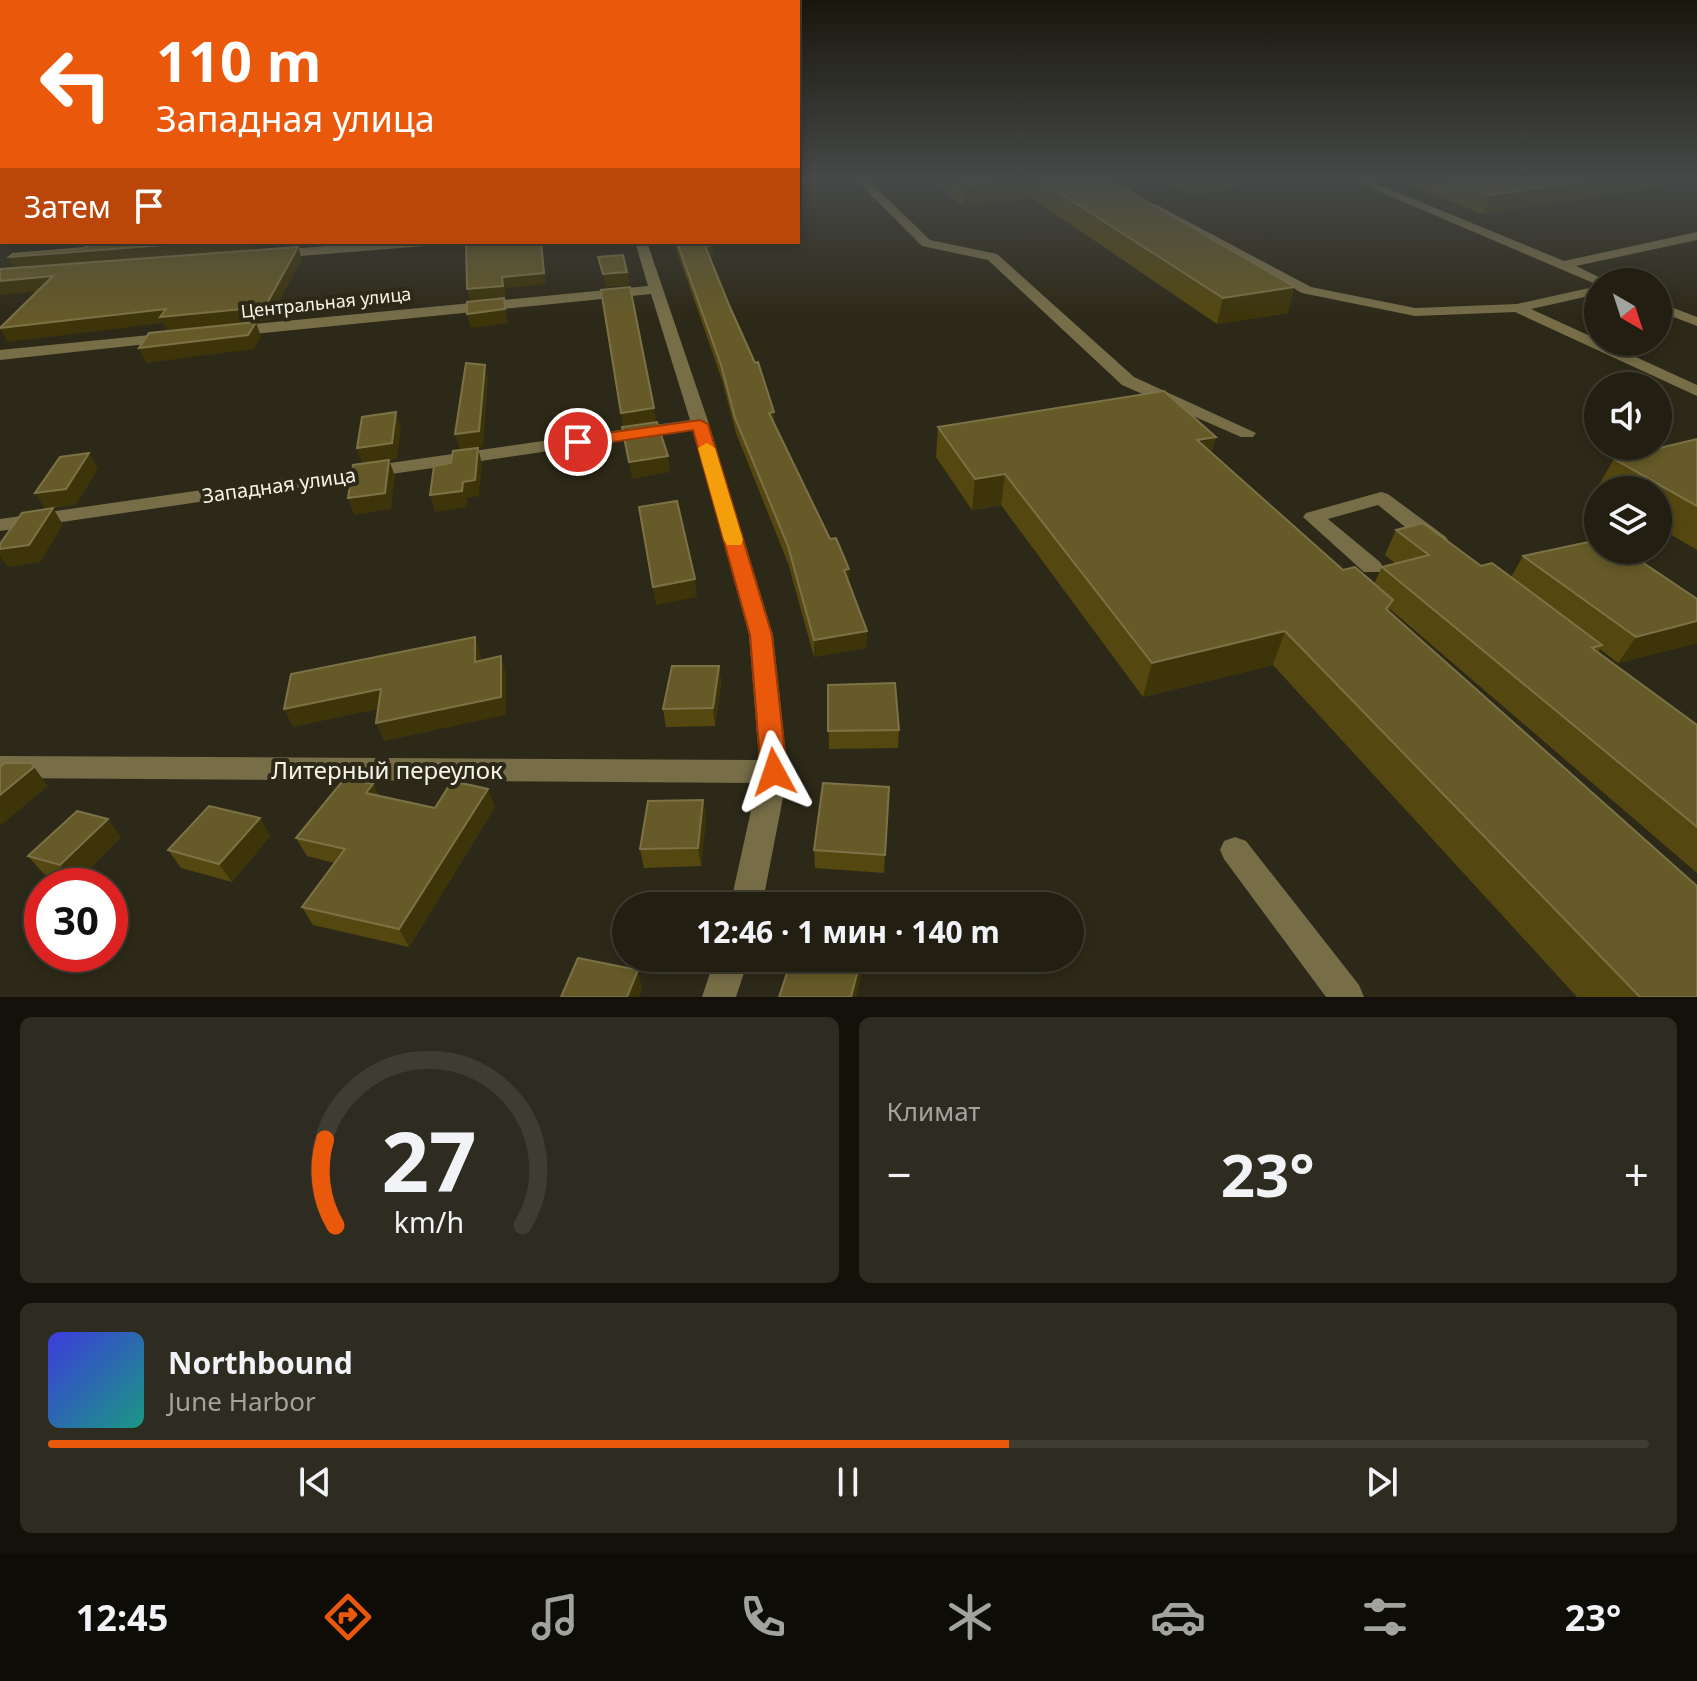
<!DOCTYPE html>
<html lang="ru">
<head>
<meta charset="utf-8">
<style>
	body { margin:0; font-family:"Noto Sans",sans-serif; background:#2e2c20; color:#f1f3f6; height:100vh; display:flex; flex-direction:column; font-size:30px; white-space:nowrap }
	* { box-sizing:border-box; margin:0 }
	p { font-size:26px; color:#a2a29f }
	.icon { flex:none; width:44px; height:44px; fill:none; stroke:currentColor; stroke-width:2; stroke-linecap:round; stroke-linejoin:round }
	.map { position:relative; height:997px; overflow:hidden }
	.details { display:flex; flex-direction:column; gap:20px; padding:20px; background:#13110a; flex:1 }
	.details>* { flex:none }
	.guide { position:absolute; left:0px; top:0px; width:800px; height:244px; box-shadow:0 4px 12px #0003,0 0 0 2px #3f3d32; background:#ea580c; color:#fff; overflow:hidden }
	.needle { width:52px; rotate:141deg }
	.tools { position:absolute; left:1584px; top:268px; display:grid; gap:16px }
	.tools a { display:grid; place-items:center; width:88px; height:88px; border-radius:50%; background:#221f12; box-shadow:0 4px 12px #0003,0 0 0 2px #3f3d32; font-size:40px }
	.speed { position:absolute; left:24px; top:868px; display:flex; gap:16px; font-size:40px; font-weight:700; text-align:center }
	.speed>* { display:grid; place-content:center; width:104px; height:104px; border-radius:50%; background:#221f12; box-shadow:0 4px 12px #0003,0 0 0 2px #3f3d32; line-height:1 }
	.speed .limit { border:12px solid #d22; background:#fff; color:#111 }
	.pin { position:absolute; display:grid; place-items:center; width:68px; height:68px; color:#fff; margin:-34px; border:4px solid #fff; border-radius:50%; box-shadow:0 2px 8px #0007 }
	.me { position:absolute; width:88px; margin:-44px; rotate:355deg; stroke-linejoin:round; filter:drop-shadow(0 0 6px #0008) }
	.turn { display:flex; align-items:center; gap:28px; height:168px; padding:0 24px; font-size:36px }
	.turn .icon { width:104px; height:104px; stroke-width:2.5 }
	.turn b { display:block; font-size:56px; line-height:68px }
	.then { display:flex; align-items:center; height:76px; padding:0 24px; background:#0003; gap:16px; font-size:30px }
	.big { font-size:60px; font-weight:700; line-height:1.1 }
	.details .tile { flex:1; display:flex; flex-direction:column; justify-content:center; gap:12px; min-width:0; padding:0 28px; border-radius:12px; background:#2e2c20 }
	.details .dial { align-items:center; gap:0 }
	.dial svg { height:208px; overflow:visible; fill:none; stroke:#3f3d32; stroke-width:7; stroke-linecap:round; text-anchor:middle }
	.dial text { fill:#f1f3f6; stroke:none }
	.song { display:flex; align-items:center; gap:24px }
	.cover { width:96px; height:96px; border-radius:12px; background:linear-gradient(135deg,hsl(240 70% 55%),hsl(170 70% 35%)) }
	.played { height:8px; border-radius:4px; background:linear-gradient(90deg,#ea580c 60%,#3f3d32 60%) }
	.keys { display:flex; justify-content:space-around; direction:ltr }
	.heat { display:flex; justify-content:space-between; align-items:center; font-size:44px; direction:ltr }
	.details .tiles { flex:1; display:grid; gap:20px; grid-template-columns:1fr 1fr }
	.tile:last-child { grid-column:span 2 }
	.trip { position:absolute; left:612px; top:892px; width:472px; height:80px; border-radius:40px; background:#221f12; box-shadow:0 4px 12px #0003,0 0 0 2px #3f3d32; font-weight:700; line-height:80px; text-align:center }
	.tab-bar { display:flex; height:128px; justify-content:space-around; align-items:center; background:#0e0c07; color:#a2a29f }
	.tab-bar .icon { width:56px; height:56px }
	.tab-bar .current { color:#ea580c }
	.tab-bar b { font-size:36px; color:#f1f3f6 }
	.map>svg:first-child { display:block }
</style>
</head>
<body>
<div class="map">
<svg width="1697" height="997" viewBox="0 0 1697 997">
	<rect width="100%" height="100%" fill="#2d2918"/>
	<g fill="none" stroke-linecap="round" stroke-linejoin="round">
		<g fill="#776e48" fill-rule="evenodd">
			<path d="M 855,179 L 867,179 L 930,240 L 997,254 L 1134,377 L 1256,433 L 1253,437 L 1241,437 L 1122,385 L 988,260 L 922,246 Z"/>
			<path d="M 1350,179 L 1365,179 L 1564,261 L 1697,232 L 1697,240 L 1576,266 L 1609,282 L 1598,282 L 1598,285 Z"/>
			<path d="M 1155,204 L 1311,287 L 1415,308 L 1517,304 L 1598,286 L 1598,294 L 1531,309 L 1697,385 L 1697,396 L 1515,312 L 1415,316 L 1302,293 L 1151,209 L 1149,207 Z"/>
			<path d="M 378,242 L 432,242 L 426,246 L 275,258 L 269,254 L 275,250 Z"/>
			<path d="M 635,242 L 647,242 L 709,424 L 773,635 L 788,772 L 762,906 L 730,906 L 757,783 L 0,778 L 0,756 L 759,760 L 749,635 L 693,430 L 0,531 L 0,519 L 690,420 L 651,294 L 234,336 L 226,331 L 234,326 L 648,286 Z"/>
			<path d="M 1658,302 L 1697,317 L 1697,326 L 1658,311 Z"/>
			<path d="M 170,333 L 178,338 L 175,341 L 0,360 L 0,350 Z"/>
			<path d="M 1381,492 L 1388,494 L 1446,537 L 1449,542 L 1446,547 L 1430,547 L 1378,505 L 1328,519 L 1380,562 L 1383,567 L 1380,572 L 1364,572 L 1303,517 L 1306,513 Z"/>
			<path d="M 1235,837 L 1246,841 L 1359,985 L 1364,997 L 1326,997 L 1224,859 L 1220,850 L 1224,841 Z"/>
			<path d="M 715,958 L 749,958 L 736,997 L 702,997 Z"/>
		</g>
	</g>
	<g fill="#544810">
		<path d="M 930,179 L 1108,179 L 1288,313 L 1217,324 L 1032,198 L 963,206 Z"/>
		<path d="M 1162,179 L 1241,179 L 1239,188 L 1189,194 Z"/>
		<path d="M 1394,179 L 1669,179 L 1666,186 L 1483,214 Z"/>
		<path d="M 674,242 L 711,242 L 714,257 L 710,258 L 774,412 L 775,426 L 849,583 L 867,631 L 866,648 L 814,657 L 788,563 L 736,433 L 722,380 Z"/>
		<path d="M 938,427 L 1216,437 L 1211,453 L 1343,570 L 1374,584 L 1382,567 L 1396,564 L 1385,555 L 1396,530 L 1511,577 L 1523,556 L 1697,599 L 1697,643 L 1618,663 L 1600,649 L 1598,652 L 1697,725 L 1697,873 L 1390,609 L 1389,611 L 1697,997 L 1577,997 L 1273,665 L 1143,697 L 1001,505 L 972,510 L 936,457 Z"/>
		<path d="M 1697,439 L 1697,550 L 1658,527 L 1658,490 L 1596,490 L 1614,459 Z"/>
		<path d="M 719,666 L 721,684 L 715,726 L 666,727 L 663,709 Z"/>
		<path d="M 828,685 L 899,730 L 898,748 L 829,749 Z"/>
		<path d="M 373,784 L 379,796 L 435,808 L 495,807 L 409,947 L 313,925 L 302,907 L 334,863 L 307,856 L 296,838 Z"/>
		<path d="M 889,787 L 884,873 L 815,868 L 814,850 Z"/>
		<path d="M 703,800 L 706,818 L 701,866 L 644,868 L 640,849 Z"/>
		<path d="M 260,818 L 270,836 L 232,882 L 181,868 L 168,850 Z"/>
		<path d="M 121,837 L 75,883 L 44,874 L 28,856 Z"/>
	</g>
	<g fill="#3d340a">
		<path d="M 1011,179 L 1034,179 L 1032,198 L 963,206 L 965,185 Z"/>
		<path d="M 1241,179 L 1239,188 L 1189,194 L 1192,180 Z"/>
		<path d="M 1596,179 L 1669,179 L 1666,186 L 1483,214 L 1491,195 Z"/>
		<path d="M 203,242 L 256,242 L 254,249 L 15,268 L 9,257 Z"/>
		<path d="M 541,242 L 551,242 L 551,247 L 542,248 L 546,284 L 505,288 L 506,297 L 470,301 L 467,289 L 502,277 Z"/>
		<path d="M 713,245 L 714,257 L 706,258 L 705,246 Z"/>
		<path d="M 298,247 L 302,259 L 270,320 L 167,331 L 163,323 L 8,342 L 0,328 Z"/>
		<path d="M 627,272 L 629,285 L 605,287 L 603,274 Z"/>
		<path d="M 53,276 L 59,289 L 0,295 L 0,281 Z"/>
		<path d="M 1295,287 L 1288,313 L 1217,324 L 1223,298 Z"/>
		<path d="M 504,298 L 508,323 L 471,328 L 467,314 Z"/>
		<path d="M 256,322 L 261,337 L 254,349 L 146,363 L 139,348 Z"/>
		<path d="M 485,365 L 488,379 L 483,447 L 460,450 L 455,434 Z"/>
		<path d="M 654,408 L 656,422 L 623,427 L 621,413 Z"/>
		<path d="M 396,412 L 401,428 L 397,459 L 362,464 L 357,448 Z"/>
		<path d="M 774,412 L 775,427 L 769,413 Z"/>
		<path d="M 1216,437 L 1207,467 L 1197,440 Z"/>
		<path d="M 478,448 L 482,464 L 479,496 L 467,498 L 467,507 L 435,512 L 430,495 L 463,482 Z"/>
		<path d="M 89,453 L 98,469 L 76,505 L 53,508 L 63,525 L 40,562 L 8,567 L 0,556 L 0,549 L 45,509 L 35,493 Z"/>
		<path d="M 668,456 L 670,472 L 632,479 L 629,462 Z"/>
		<path d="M 389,460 L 395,476 L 391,509 L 354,515 L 348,498 Z"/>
		<path d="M 1005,474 L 1001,505 L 972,510 L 975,479 Z"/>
		<path d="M 849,569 L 849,586 L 844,570 Z"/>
		<path d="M 695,579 L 697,597 L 656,605 L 653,587 Z"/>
		<path d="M 1697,621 L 1697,643 L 1618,663 L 1636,637 Z"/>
		<path d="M 867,631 L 866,648 L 814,657 L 814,640 Z"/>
		<path d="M 1285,631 L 1273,665 L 1143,697 L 1152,663 Z"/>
		<path d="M 475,637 L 481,655 L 480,680 L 475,662 Z"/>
		<path d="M 501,656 L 506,674 L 506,715 L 384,741 L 376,723 Z"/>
		<path d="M 719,666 L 721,684 L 715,726 L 713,708 Z"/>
		<path d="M 381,689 L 388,707 L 293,727 L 284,709 Z"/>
		<path d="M 34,767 L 48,786 L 0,826 L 0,795 Z"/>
		<path d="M 373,784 L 382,802 L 366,793 Z"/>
		<path d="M 488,789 L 495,807 L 409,947 L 399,929 Z"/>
		<path d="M 703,800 L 706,818 L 701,866 L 698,848 Z"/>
		<path d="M 260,818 L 270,836 L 232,882 L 219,864 Z"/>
		<path d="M 108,819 L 121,837 L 75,883 L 60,865 Z"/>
		<path d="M 861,958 L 866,958 L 856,997 L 851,997 Z"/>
		<path d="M 638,970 L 642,988 L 639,997 L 627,997 Z"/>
	</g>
	<g fill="#665a28" stroke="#7c7246" stroke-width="2">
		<path d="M 958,179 L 1011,179 L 965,185 Z"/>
		<path d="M 1038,179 L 1108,179 L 1295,287 L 1223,298 Z"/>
		<path d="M 1448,179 L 1596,179 L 1491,195 Z"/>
		<path d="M 91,242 L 203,242 L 9,257 L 13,254 L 85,248 Z"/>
		<path d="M 466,242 L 541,242 L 544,273 L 502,277 L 503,286 L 467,289 Z"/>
		<path d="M 677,242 L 711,242 L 713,245 L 705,246 L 729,305 L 755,363 L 758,362 L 774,412 L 769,413 L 830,539 L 836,538 L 849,569 L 844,570 L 867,631 L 814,640 L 788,546 L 735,418 L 721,365 Z"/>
		<path d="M 298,247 L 265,307 L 160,317 L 166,309 L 0,328 L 53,276 L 0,281 L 0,269 Z"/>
		<path d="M 623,255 L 627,272 L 603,274 L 598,257 Z"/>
		<path d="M 630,287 L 654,408 L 621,413 L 601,290 Z"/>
		<path d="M 504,298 L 505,309 L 467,314 L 467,302 Z"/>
		<path d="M 256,322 L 248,335 L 139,348 L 149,333 Z"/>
		<path d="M 466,363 L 485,365 L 479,431 L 455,434 Z"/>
		<path d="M 1164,391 L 1216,437 L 1197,440 L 1343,570 L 1355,567 L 1393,600 L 1386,609 L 1697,886 L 1697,997 L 1640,997 L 1285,631 L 1152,663 L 1005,474 L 975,479 L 938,427 Z"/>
		<path d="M 396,412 L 392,443 L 357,448 L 362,417 Z"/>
		<path d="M 657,422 L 668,456 L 629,462 L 622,427 Z"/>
		<path d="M 1697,439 L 1697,506 L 1614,459 Z"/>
		<path d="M 478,448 L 475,480 L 463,482 L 462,491 L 430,495 L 434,466 L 451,463 L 453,451 Z"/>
		<path d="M 89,453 L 66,489 L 35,493 L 60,457 Z"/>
		<path d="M 389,460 L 385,493 L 348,498 L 353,465 Z"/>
		<path d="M 677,501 L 695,579 L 653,587 L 639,507 Z"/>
		<path d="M 53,508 L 29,545 L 0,549 L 0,544 L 22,513 Z"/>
		<path d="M 1423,523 L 1481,566 L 1492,563 L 1602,645 L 1592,648 L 1697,725 L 1697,827 L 1382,567 L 1429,555 L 1396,530 Z"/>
		<path d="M 1598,540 L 1598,550 L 1624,550 L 1697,599 L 1697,621 L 1636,637 L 1523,556 Z"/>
		<path d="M 475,637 L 475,662 L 501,656 L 501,697 L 376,723 L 381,689 L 284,709 L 291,674 Z"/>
		<path d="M 672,666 L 719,666 L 713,708 L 663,709 Z"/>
		<path d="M 895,683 L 899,730 L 828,731 L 828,685 Z"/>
		<path d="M 5,763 L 31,763 L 34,767 L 0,795 L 0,767 Z"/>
		<path d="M 345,778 L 373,784 L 366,793 L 435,808 L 452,781 L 488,789 L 399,929 L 302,907 L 345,849 L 296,838 Z"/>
		<path d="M 823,783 L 889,787 L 885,855 L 814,850 Z"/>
		<path d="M 703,800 L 698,848 L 640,849 L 648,801 Z"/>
		<path d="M 209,806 L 260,818 L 219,864 L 168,850 Z"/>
		<path d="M 77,811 L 108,819 L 60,865 L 28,856 Z"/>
		<path d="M 578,958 L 638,970 L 627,997 L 561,997 Z"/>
		<path d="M 792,958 L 861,958 L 851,997 L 779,997 Z"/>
	</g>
	<linearGradient id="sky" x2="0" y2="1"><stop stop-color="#19170d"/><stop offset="0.56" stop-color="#464948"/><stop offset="1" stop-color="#464948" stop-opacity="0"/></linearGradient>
	<rect width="1697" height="319" fill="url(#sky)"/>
	<path fill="#ea580c" stroke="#983908" stroke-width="2" d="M 700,420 L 708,424 L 772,635 L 787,772 L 783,779 L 774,782 L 765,779 L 761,772 L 750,635 L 693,430 L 578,447 L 570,442 L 578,437 Z"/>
	<path fill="#f59e0b" d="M 707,443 L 715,448 L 743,540 L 741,545 L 727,545 L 724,540 L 698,448 Z"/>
	<g text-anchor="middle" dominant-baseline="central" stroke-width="8" stroke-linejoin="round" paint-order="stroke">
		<g font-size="18" fill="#f6f4e9" stroke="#2d2918">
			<text transform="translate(326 302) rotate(-6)">Центральная улица</text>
		</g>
		<g font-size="20" fill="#f6f4e9" stroke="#2d2918">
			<text transform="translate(279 485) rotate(-8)">Западная улица</text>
		</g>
		<g font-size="24" fill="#f6f4e9" stroke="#2d2918">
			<text x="387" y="769">Литерный переулок</text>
		</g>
	</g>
</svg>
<div class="tools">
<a><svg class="needle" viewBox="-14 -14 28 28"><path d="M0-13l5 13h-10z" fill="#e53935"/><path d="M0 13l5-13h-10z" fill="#a2a29f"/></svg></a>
<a><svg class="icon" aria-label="sound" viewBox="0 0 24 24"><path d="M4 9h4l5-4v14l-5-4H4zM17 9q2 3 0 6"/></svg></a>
<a><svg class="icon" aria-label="layers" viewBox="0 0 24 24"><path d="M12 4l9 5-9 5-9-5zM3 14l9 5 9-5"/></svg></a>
</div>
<div class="speed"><div class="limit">30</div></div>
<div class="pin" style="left:578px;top:442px;background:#d93025"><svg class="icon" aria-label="arrive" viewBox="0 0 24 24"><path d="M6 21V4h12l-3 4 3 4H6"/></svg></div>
<svg class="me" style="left:774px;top:772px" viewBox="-20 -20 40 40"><path d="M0-17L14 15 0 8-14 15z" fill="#ea580c" stroke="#fff" stroke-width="4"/></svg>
<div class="trip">12:46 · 1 мин · 140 m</div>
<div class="guide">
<div class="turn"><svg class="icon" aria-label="left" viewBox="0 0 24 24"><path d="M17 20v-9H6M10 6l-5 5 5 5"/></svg><div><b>110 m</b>Западная улица</div></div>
<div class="then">Затем<svg class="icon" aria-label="arrive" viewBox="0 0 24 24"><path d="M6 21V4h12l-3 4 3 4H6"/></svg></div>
</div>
</div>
<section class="details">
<div class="tiles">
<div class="tile dial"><svg viewBox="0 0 100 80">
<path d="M14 69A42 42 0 1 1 86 69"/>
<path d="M14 69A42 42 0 0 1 10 36" stroke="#ea580c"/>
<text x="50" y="56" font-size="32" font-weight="700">27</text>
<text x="50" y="72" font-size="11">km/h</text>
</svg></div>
<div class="tile"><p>Климат</p>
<div class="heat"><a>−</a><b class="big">23°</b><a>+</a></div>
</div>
<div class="tile">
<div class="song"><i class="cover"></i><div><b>Northbound</b><p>June Harbor</p></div></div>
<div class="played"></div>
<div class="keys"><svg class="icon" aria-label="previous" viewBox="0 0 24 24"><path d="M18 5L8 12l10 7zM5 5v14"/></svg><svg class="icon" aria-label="pause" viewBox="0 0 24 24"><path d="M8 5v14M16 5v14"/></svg><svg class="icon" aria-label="next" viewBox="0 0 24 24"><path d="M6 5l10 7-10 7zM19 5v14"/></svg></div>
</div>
</div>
</section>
<nav class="tab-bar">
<b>12:45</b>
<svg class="icon current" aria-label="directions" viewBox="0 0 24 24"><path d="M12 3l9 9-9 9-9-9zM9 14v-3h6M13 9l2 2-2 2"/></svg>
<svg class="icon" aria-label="music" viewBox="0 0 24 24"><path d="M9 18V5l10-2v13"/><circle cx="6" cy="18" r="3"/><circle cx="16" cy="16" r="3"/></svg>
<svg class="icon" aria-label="phone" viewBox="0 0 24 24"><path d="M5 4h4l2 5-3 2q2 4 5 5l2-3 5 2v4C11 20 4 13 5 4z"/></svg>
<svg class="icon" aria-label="climate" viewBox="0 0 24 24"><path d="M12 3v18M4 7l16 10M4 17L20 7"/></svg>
<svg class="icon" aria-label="car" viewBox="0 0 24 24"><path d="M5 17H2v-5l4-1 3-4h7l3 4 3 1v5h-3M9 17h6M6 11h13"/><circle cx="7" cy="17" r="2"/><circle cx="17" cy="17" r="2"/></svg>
<svg class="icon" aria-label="filters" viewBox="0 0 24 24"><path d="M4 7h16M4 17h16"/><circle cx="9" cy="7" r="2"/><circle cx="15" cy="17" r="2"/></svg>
<b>23°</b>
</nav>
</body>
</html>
